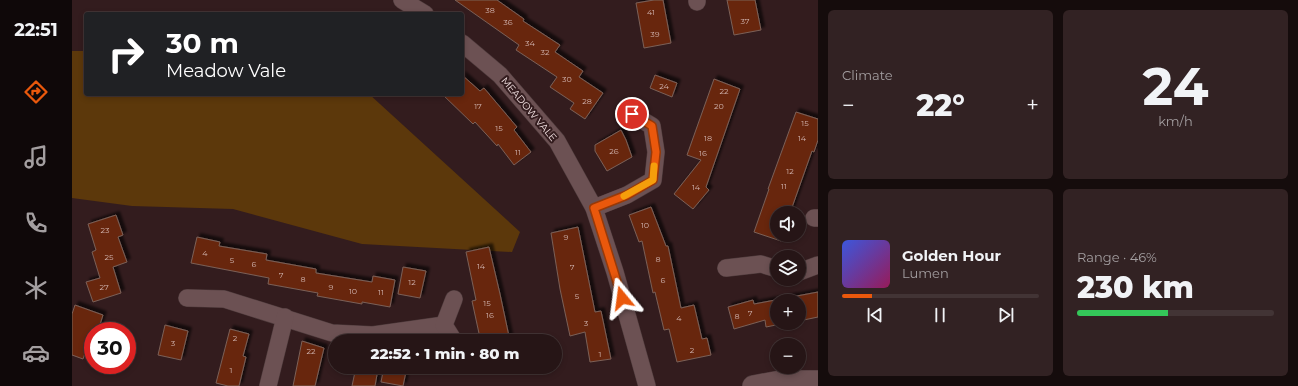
<!DOCTYPE html>
<html lang="en">
<head>
<meta charset="utf-8">
<style>
	body { margin:0; font-family:Montserrat,sans-serif; background:#322223; color:#f1f3f6; height:100vh; display:flex; flex-direction:column; font-size:15px; white-space:nowrap }
	* { box-sizing:border-box; margin:0 }
	p { font-size:13px; color:#a49fa1 }
	.icon { flex:none; width:22px; height:22px; fill:none; stroke:currentColor; stroke-width:2; stroke-linecap:round; stroke-linejoin:round }
	.map { position:relative; flex:1; overflow:hidden }
	.panel { display:flex; flex-direction:column; gap:10px; padding:10px; background:#150c0c; width:480px }
	.panel>* { flex:none }
	.hud { position:absolute; left:12px; top:12px; width:380px; height:84px; border-radius:4px; box-shadow:0 2px 6px #0003,0 0 0 1px #423435; background:#202124; color:#fff; overflow:hidden }
	.buttons { position:absolute; left:698px; top:206px; display:grid; gap:8px }
	.buttons a { display:grid; place-items:center; width:36px; height:36px; border-radius:50%; background:#261516; box-shadow:0 2px 6px #0003,0 0 0 1px #423435; font-size:20px }
	.speed { position:absolute; left:12px; top:322px; display:flex; gap:8px; font-size:20px; font-weight:700; text-align:center }
	.speed>* { display:grid; place-content:center; width:52px; height:52px; border-radius:50%; background:#261516; box-shadow:0 2px 6px #0003,0 0 0 1px #423435; line-height:1 }
	.speed .limit { border:6px solid #d22; background:#fff; color:#111 }
	.pin { position:absolute; display:grid; place-items:center; width:34px; height:34px; color:#fff; margin:-17px; border:2px solid #fff; border-radius:50%; box-shadow:0 1px 4px #0007 }
	.me { position:absolute; width:44px; margin:-22px; rotate:344deg; stroke-linejoin:round; filter:drop-shadow(0 0 3px #0008) }
	.turn { display:flex; align-items:center; gap:14px; height:84px; padding:0 16px; font-size:18px }
	.turn .icon { width:52px; height:52px; stroke-width:2.5 }
	.turn b { display:block; font-size:28px; line-height:34px }
	.big { font-size:30px; font-weight:800; line-height:1.1 }
	.panel .widget { flex:1; display:flex; flex-direction:column; justify-content:center; gap:6px; min-width:0; padding:0 14px; border-radius:6px; background:#322223 }
	.panel .dial { align-items:center; gap:0 }
	.dial b { font-size:52px; line-height:1 }
	.song { display:flex; align-items:center; gap:12px }
	.cover { width:48px; height:48px; border-radius:6px; background:linear-gradient(135deg,hsl(230 70% 55%),hsl(330 70% 35%)) }
	.played { height:4px; border-radius:2px; background:linear-gradient(90deg,#ea580c 15%,#423435 15%) }
	.keys { display:flex; justify-content:space-around; direction:ltr }
	.heat { display:flex; justify-content:space-between; align-items:center; font-size:22px; direction:ltr }
	.charge { height:6px; border-radius:3px; background:linear-gradient(90deg,#34c759 46%,#423435 0) }
	.panel .tiles { flex:1; display:grid; gap:10px; grid-template-columns:repeat(2,1fr) }
	.trip { position:absolute; left:256px; top:334px; width:234px; height:40px; border-radius:20px; background:#261516; box-shadow:0 2px 6px #0003,0 0 0 1px #423435; font-weight:800; line-height:40px; text-align:center }
	main { display:flex; flex:1; min-height:0 }
	.menu { display:flex; flex-direction:column; width:72px; justify-content:space-around; align-items:center; background:#0f0809; color:#a49fa1 }
	.menu .icon { width:28px; height:28px }
	.menu .active { color:#ea580c }
	.menu b { font-size:18px; color:#f1f3f6 }
	.map>svg:first-child { display:block }
</style>
</head>
<body>
<main>
<nav class="menu">
<b>22:51</b>
<svg class="icon active" aria-label="directions" viewBox="0 0 24 24"><path d="M12 3l9 9-9 9-9-9zM9 14v-3h6M13 9l2 2-2 2"/></svg>
<svg class="icon" aria-label="music" viewBox="0 0 24 24"><path d="M9 18V5l10-2v13"/><circle cx="6" cy="18" r="3"/><circle cx="16" cy="16" r="3"/></svg>
<svg class="icon" aria-label="phone" viewBox="0 0 24 24"><path d="M5 4h4l2 5-3 2q2 4 5 5l2-3 5 2v4C11 20 4 13 5 4z"/></svg>
<svg class="icon" aria-label="climate" viewBox="0 0 24 24"><path d="M12 3v18M4 7l16 10M4 17L20 7"/></svg>
<svg class="icon" aria-label="car" viewBox="0 0 24 24"><path d="M5 17H2v-5l4-1 3-4h7l3 4 3 1v5h-3M9 17h6M6 11h13"/><circle cx="7" cy="17" r="2"/><circle cx="17" cy="17" r="2"/></svg>
</nav>
<div class="map">
<svg width="746" height="386" viewBox="0 0 746 386">
	<defs>
		<filter id="shadow"><feDropShadow dx="3.5" dy="-3.5" stdDeviation="1" flood-color="#0009"/></filter>
	</defs>
	<rect width="100%" height="100%" fill="#331c1e"/>
	<path fill="#5c380b" d="M 0,51 L 14,51 L 14,94 L 297,94 L 448,232 L 440,252 L 290,244 L 161,209 L 60,206 L 0,198 Z"/>
	<g fill="#682811" stroke="#7b6057" filter="url(#shadow)">
		<path d="M 383,0 L 425,0 L 452,19 L 451,21 L 488,45 L 483,52 L 511,71 L 507,77 L 531,93 L 513,119 L 498,109 L 502,103 L 478,87 L 485,77 L 444,50 L 447,45 Z"/>
		<path d="M 582,0 L 591,0 L 599,43 L 572,48 L 564,3 Z"/>
		<path d="M 655,0 L 683,0 L 689,30 L 662,35 Z"/>
		<path d="M 390,75 L 408,91 L 412,88 L 445,127 L 442,130 L 459,152 L 442,165 L 426,144 L 425,146 L 403,122 L 401,124 L 370,94 L 390,94 Z"/>
		<path d="M 583,75 L 605,83 L 600,97 L 578,88 Z"/>
		<path d="M 642,79 L 668,89 L 634,187 L 637,190 L 621,209 L 602,194 L 629,160 L 615,155 Z"/>
		<path d="M 724,112 L 746,119 L 746,140 L 742,152 L 740,151 L 718,213 L 705,213 L 705,235 L 712,235 L 709,241 L 682,232 L 697,189 L 696,189 Z"/>
		<path d="M 549,130 L 554,140 L 560,157 L 535,171 L 523,151 L 523,145 Z"/>
		<path d="M 579,207 L 594,246 L 596,246 L 609,308 L 622,305 L 630,339 L 635,338 L 639,355 L 605,362 L 597,329 L 592,330 L 583,292 L 581,293 L 570,241 L 567,242 L 557,215 Z"/>
		<path d="M 44,215 L 51,235 L 46,237 L 55,262 L 41,267 L 49,293 L 21,302 L 14,282 L 28,278 L 20,252 L 24,250 L 16,224 Z"/>
		<path d="M 506,227 L 523,312 L 529,311 L 539,359 L 518,362 L 513,332 L 498,336 L 488,289 L 479,233 Z"/>
		<path d="M 125,237 L 148,242 L 147,246 L 195,254 L 194,260 L 244,269 L 244,273 L 300,282 L 301,276 L 323,280 L 318,307 L 290,302 L 290,304 L 245,296 L 246,293 L 196,284 L 197,278 L 119,263 Z"/>
		<path d="M 417,247 L 428,294 L 438,341 L 406,341 L 406,339 L 408,338 L 400,301 L 404,300 L 394,252 Z"/>
		<path d="M 331,267 L 354,271 L 348,298 L 326,294 Z"/>
		<path d="M 746,292 L 746,317 L 727,321 L 727,301 L 705,301 L 705,323 L 714,323 L 694,327 L 693,320 L 662,329 L 656,307 L 681,300 L 682,304 Z"/>
		<path d="M 3,305 L 31,315 L 26,331 L 21,331 L 11,359 L 0,355 L 0,314 Z"/>
		<path d="M 93,325 L 116,331 L 109,360 L 86,355 Z"/>
		<path d="M 158,329 L 177,334 L 171,356 L 174,357 L 167,386 L 156,386 L 144,383 Z"/>
		<path d="M 230,341 L 252,348 L 243,386 L 221,386 Z"/>
		<path d="M 284,367 L 297,367 L 306,369 L 303,386 L 280,386 Z"/>
		<path d="M 312,367 L 335,367 L 331,386 L 309,382 Z"/>
	</g>
	<g fill="none" stroke-linecap="round" stroke-linejoin="round">
		<defs>
			<g id="minor">
				<path d="M 330,0 L 353,14"/>
				<path d="M 625,0 L 625,2"/>
				<path d="M 390,43 L 428,75 L 485,141 L 522,208 L 543,272 L 575,386"/>
				<path d="M 522,208 L 555,195 L 581,180 L 584,152 L 580,126 L 560,114"/>
				<path d="M 742,218 L 746,218"/>
				<path d="M 654,268 L 689,264 L 705,269"/>
				<path d="M 727,272 L 746,265"/>
				<path d="M 115,298 L 152,299 L 260,333 L 301,335 L 372,325"/>
				<path d="M 382,299 L 372,325 L 382,341"/>
				<path d="M 196,386 L 213,317"/>
			</g>
			<path id="tertiary" d="M 681,386 L 708,381 L 746,381"/>
		</defs>
		<use href="#minor" stroke="#4e3b3c" stroke-width="18"/>
		<use href="#tertiary" stroke="#4e3b3c" stroke-width="22"/>
		<use href="#minor" stroke="#6c5153" stroke-width="17"/>
		<use href="#tertiary" stroke="#6c5153" stroke-width="21"/>
	</g>
	<g fill="none" stroke-linecap="round" stroke-linejoin="round">
		<defs>
			<path id="route" d="M 550,298 L 522,208 L 555,195 L 581,180 L 584,152 L 580,126 L 560,114"/>
		</defs>
		<use href="#route" stroke="#983908" stroke-width="10"/>
		<use href="#route" stroke="#ea580c" stroke-width="7"/>
		<path stroke="#f59e0b" stroke-width="7" d="M 552,196 L 581,180 L 582,166"/>
	</g>
	<g text-anchor="middle" dominant-baseline="central" stroke-width="4" stroke-linejoin="round" paint-order="stroke">
		<g font-size="8" fill="#d0b3ae">
			<text x="418" y="10">38</text>
			<text x="579" y="12">41</text>
			<text x="673" y="21">37</text>
			<text x="436" y="22">36</text>
			<text x="583" y="34">39</text>
			<text x="458" y="43">34</text>
			<text x="473" y="52">32</text>
			<text x="495" y="79">30</text>
			<text x="592" y="86">24</text>
			<text x="652" y="91">22</text>
			<text x="515" y="101">28</text>
			<text x="406" y="106">17</text>
			<text x="647" y="106">20</text>
			<text x="733" y="123">15</text>
			<text x="427" y="128">15</text>
			<text x="636" y="138">18</text>
			<text x="730" y="138">14</text>
			<text x="542" y="151">26</text>
			<text x="446" y="152">11</text>
			<text x="631" y="153">16</text>
			<text x="718" y="171">12</text>
			<text x="712" y="186">11</text>
			<text x="624" y="187">14</text>
			<text x="573" y="225">10</text>
			<text x="33" y="230">23</text>
			<text x="494" y="237">9</text>
			<text x="133" y="253">4</text>
			<text x="37" y="257">25</text>
			<text x="586" y="259">8</text>
			<text x="160" y="260">5</text>
			<text x="182" y="264">6</text>
			<text x="409" y="266">14</text>
			<text x="500" y="267">7</text>
			<text x="209" y="275">7</text>
			<text x="231" y="279">8</text>
			<text x="591" y="280">6</text>
			<text x="340" y="282">12</text>
			<text x="32" y="287">27</text>
			<text x="259" y="287">9</text>
			<text x="281" y="291">10</text>
			<text x="309" y="292">11</text>
			<text x="505" y="296">5</text>
			<text x="415" y="303">15</text>
			<text x="678" y="313">7</text>
			<text x="418" y="315">16</text>
			<text x="665" y="316">8</text>
			<text x="607" y="318">4</text>
			<text x="514" y="323">3</text>
			<text x="163" y="338">2</text>
			<text x="101" y="343">3</text>
			<text x="620" y="350">2</text>
			<text x="239" y="351">22</text>
			<text x="528" y="354">1</text>
			<text x="159" y="370">1</text>
		</g>
		<g font-size="10" fill="#f2e1e2" stroke="#331c1e">
			<text transform="translate(457 109) rotate(50)">MEADOW VALE</text>
		</g>
	</g>
</svg>
<div class="buttons">
<a><svg class="icon" aria-label="sound" viewBox="0 0 24 24"><path d="M4 9h4l5-4v14l-5-4H4zM17 9q2 3 0 6"/></svg></a>
<a><svg class="icon" aria-label="layers" viewBox="0 0 24 24"><path d="M12 4l9 5-9 5-9-5zM3 14l9 5 9-5"/></svg></a>
<a>+</a>
<a>−</a>
</div>
<div class="speed"><div class="limit">30</div></div>
<div class="pin" style="left:560px;top:114px;background:#d93025"><svg class="icon" aria-label="arrive" viewBox="0 0 24 24"><path d="M6 21V4h12l-3 4 3 4H6"/></svg></div>
<svg class="me" style="left:550px;top:298px" viewBox="-20 -20 40 40"><path d="M0-17L14 15 0 8-14 15z" fill="#ea580c" stroke="#fff" stroke-width="4"/></svg>
<div class="trip">22:52 · 1 min · 80 m</div>
<div class="hud">
<div class="turn"><svg class="icon" aria-label="right" viewBox="0 0 24 24"><path d="M7 20v-9h11M14 6l5 5-5 5"/></svg><div><b>30 m</b>Meadow Vale</div></div>
</div>
</div>
<section class="panel">
<div class="tiles">
<div class="widget"><p>Climate</p>
<div class="heat"><a>−</a><b class="big">22°</b><a>+</a></div>
</div>
<div class="widget dial"><b>24</b><p>km/h</p></div>
<div class="widget">
<div class="song"><i class="cover"></i><div><b>Golden Hour</b><p>Lumen</p></div></div>
<div class="played"></div>
<div class="keys"><svg class="icon" aria-label="previous" viewBox="0 0 24 24"><path d="M18 5L8 12l10 7zM5 5v14"/></svg><svg class="icon" aria-label="pause" viewBox="0 0 24 24"><path d="M8 5v14M16 5v14"/></svg><svg class="icon" aria-label="next" viewBox="0 0 24 24"><path d="M6 5l10 7-10 7zM19 5v14"/></svg></div>
</div>
<div class="widget"><p>Range · 46%</p><b class="big">230 km</b><div class="charge"></div></div>
</div>
</section>
</main>
</body>
</html>
